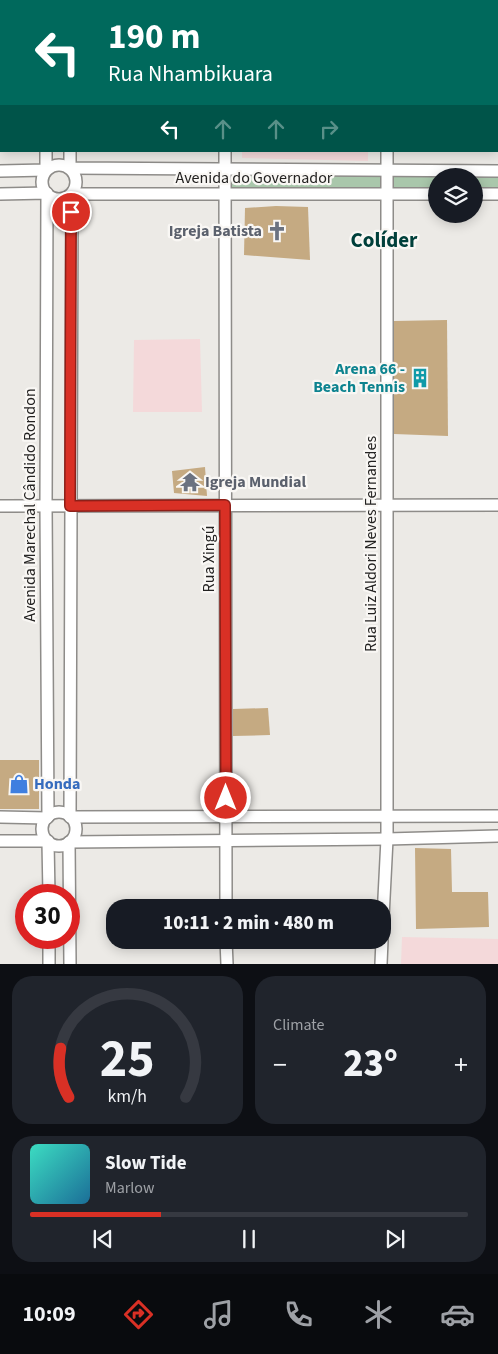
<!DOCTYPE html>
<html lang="en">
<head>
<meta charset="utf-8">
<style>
	body { margin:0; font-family:"Source Sans 3",sans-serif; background:#20242c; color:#f1f3f6; height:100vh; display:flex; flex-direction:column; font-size:19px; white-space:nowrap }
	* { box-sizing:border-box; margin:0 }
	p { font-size:16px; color:#9ea1a6 }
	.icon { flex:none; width:28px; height:28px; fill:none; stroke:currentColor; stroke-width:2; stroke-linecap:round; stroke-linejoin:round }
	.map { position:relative; height:964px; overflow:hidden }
	.drawer { display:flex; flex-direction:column; gap:12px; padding:12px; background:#0d0f14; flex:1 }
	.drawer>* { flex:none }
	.guide { position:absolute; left:0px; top:0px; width:499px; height:152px; box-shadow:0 2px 12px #0003; background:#00695c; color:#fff; overflow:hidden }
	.fabs { position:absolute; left:428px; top:168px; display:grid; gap:10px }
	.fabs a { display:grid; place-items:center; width:55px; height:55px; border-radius:50%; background:#171b24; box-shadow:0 2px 12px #0003; font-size:25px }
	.speed { position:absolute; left:15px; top:884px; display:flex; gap:10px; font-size:25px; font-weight:700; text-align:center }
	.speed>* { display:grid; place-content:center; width:65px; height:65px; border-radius:50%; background:#171b24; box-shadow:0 2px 12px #0003; line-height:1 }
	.speed .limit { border:8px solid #d22; background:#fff; color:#111 }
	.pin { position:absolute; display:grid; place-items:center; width:42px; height:42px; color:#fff; margin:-21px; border:2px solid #fff; border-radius:50%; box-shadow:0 1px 5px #0007 }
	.me { position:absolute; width:55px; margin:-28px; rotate:0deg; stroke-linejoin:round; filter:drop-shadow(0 0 4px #0008) }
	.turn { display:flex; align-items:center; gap:18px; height:105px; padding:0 25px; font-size:22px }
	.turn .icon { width:65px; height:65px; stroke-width:2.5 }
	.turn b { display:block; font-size:35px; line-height:42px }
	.lanes { display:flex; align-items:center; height:48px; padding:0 25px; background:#0003; justify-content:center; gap:25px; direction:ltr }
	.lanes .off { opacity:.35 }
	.big { font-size:38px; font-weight:800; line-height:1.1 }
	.drawer .tile { flex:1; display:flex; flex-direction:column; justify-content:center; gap:8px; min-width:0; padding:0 18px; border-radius:20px; background:#20242c }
	.drawer .dial { align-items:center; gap:0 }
	.dial svg { height:130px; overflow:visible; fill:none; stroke:#363941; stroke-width:7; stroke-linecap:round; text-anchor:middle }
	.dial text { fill:#f1f3f6; stroke:none }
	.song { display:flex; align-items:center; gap:15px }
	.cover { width:60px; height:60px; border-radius:8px; background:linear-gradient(135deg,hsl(170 70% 55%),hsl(200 70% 35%)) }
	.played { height:5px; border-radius:2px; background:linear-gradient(90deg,#d93025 30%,#363941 30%) }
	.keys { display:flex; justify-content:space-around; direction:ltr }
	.heat { display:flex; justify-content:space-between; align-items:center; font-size:28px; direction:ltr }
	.drawer .tiles { flex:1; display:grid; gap:12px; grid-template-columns:1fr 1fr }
	.tile:last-child { grid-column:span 2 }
	.trip { position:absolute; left:106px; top:899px; width:285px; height:50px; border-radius:20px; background:#171b24; box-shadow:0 2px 12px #0003; font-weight:800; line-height:50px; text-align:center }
	.tab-bar { display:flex; height:80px; justify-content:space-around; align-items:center; background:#090b0e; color:#9ea1a6 }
	.tab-bar .icon { width:35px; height:35px }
	.tab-bar .active { color:#d93025 }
	.tab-bar b { font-size:22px; color:#f1f3f6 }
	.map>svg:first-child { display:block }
</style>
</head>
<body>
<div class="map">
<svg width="498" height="964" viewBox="0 0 498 964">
	<rect width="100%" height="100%" fill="#eceae6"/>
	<g fill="#f4d9da">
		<path d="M 242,151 L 368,151 L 368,161 L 242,158 Z"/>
		<path d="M 200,339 L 202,412 L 133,412 L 134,340 Z"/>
		<path d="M 402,937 L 498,939 L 498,964 L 401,964 Z"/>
	</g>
	<g fill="#a9c7ab">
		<path d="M 226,170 L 387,170 L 387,194 L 225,194 Z"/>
		<path d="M 390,171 L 498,171 L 498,193 L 474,194 L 474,176 L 436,176 L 436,194 L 389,194 Z"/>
	</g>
	<g fill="#c5aa82">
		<path d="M 276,206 L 308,207 L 310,260 L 244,255 L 245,208 Z"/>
		<path d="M 447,320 L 448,436 L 394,434 L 394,321 Z"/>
		<path d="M 205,467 L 207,496 L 174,493 L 172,471 Z"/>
		<path d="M 268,708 L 270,735 L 233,736 L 233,709 Z"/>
		<rect x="0" y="760" width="39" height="49"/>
		<path d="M 415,848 L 451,849 L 452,892 L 488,892 L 489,927 L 416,929 Z"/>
	</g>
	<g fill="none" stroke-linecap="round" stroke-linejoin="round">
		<defs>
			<g id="minor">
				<path d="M 68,0 L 68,1"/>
				<path d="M 225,0 L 225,1"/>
				<path d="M 387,0 L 387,1"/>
				<path d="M 47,1 L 47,0"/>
				<path d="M 70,151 L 70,168 L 498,171"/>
				<path d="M 225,151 L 226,908"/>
				<circle cx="59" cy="182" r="17"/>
				<path d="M 0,171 L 46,170 L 46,151"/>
				<path d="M 0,194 L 47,193 L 46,506 L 48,817"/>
				<path d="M 474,194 L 498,194"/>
				<path d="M 0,506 L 498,505"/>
				<circle cx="59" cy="829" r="17"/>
				<path d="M 0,817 L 47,818"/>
				<path d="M 70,817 L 72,194 L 436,194"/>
				<path d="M 71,817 L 498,816"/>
				<path d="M 0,841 L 48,841"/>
				<path d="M 48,842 L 49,895"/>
				<path d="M 69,842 L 70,964"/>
				<path d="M 70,842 L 387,839 L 498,836"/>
				<path d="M 382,937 L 387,839 L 387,151"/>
				<path d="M 226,940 L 227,964"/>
				<path d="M 49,964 L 49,938"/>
				<path d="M 381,964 L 382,940"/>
			</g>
		</defs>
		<use href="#minor" stroke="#8e8c89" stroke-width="14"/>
		<use href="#minor" stroke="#fff" stroke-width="11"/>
	</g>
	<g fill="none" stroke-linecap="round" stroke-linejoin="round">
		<defs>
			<path id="route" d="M 71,212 L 70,506 L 225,505 L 226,798"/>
		</defs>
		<use href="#route" stroke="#8d1f18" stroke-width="12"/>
		<use href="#route" stroke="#d93025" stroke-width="9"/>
	</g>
	<defs>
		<symbol id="church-bare" viewBox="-9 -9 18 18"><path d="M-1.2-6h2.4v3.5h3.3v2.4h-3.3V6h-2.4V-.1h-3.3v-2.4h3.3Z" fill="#6b7280" stroke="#f9f7f4" stroke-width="2.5" paint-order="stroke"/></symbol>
		<symbol id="building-bare" viewBox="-9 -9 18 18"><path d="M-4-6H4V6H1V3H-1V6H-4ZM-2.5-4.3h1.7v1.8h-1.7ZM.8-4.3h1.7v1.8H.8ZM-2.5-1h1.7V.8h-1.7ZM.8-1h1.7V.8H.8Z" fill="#0f9aa8" stroke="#f9f7f4" stroke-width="2.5" paint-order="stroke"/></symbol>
		<symbol id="temple-bare" viewBox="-9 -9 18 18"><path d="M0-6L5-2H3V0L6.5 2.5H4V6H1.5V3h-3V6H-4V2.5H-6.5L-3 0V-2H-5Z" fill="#6b7280" stroke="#f9f7f4" stroke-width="2.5" paint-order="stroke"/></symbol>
		<symbol id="shop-bare" viewBox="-9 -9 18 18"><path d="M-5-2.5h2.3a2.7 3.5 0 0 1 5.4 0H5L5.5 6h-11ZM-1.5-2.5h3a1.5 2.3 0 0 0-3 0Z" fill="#3f7fe0" stroke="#f9f7f4" stroke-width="2.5" paint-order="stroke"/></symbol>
	</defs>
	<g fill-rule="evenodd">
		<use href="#church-bare" x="263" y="217" width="28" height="28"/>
		<use href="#building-bare" x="406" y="364" width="28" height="28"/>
		<use href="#temple-bare" x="176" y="468" width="28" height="28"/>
		<use href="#shop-bare" x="5" y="770" width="28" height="28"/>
	</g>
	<g text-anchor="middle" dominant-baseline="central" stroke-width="4.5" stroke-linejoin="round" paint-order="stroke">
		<g font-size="16" fill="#232221" stroke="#f9f7f4">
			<text x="254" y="178">Avenida do Governador</text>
			<text transform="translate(30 505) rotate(-90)">Avenida Marechal Cândido Rondon</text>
			<text transform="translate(371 544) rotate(-90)">Rua Luiz Aldori Neves Fernandes</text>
			<text transform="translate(209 559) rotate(-90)">Rua Xingú</text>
		</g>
		<g font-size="16" font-weight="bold" fill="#5b616d" stroke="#f9f7f4" text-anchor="end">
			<text x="262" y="231">Igreja Batista</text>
			<text x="205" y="482" text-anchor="start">Igreja Mundial</text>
		</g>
		<g font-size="16" font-weight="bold" fill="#0d838f" stroke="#f9f7f4" text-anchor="end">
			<text x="405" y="369">Arena 66 -<tspan x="405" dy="18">Beach Tennis</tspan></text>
		</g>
		<g font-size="16" font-weight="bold" fill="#366cbe" stroke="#f9f7f4" text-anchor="start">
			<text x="34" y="784">Honda</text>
		</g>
		<g font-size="21" font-weight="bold" fill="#00403b" stroke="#f9f7f4">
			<text x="384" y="240">Colíder</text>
		</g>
	</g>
</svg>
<div class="fabs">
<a><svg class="icon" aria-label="layers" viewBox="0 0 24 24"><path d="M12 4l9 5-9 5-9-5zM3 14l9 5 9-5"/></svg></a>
</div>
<div class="speed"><div class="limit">30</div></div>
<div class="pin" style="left:71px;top:212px;background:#d93025"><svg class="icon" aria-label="arrive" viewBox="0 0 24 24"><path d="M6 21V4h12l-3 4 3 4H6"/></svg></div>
<svg class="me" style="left:226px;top:798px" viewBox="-20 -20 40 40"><circle r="17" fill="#d93025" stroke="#fff" stroke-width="3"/><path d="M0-11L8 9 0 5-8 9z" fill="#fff"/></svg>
<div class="trip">10:11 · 2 min · 480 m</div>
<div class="guide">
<div class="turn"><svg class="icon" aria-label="left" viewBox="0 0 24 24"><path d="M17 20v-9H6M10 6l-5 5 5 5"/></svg><div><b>190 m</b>Rua Nhambikuara</div></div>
<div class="lanes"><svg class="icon" aria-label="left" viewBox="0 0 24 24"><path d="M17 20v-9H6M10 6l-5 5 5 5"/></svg><svg class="icon off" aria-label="ahead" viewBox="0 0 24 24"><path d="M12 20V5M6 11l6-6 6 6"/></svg><svg class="icon off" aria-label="ahead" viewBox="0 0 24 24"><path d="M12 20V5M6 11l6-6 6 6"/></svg><svg class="icon off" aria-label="right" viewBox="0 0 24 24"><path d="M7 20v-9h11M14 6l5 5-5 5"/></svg></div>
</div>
</div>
<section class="drawer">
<div class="tiles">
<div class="tile dial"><svg viewBox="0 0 100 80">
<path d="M14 69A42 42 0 1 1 86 69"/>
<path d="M14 69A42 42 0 0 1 9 39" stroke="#d93025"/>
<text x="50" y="56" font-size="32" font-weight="700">25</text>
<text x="50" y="72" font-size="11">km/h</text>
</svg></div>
<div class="tile"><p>Climate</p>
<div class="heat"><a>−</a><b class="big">23°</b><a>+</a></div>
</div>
<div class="tile">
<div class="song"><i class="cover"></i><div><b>Slow Tide</b><p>Marlow</p></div></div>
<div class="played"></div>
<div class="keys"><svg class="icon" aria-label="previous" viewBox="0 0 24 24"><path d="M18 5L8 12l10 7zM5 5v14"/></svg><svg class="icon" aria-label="pause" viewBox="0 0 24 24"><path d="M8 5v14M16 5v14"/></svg><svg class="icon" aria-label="next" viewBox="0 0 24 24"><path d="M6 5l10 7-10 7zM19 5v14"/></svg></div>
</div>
</div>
</section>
<nav class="tab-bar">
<b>10:09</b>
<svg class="icon active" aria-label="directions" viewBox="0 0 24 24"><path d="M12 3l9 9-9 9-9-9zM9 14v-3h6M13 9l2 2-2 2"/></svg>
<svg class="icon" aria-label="music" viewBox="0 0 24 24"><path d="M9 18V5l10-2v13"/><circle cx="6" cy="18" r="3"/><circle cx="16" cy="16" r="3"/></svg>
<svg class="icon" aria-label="phone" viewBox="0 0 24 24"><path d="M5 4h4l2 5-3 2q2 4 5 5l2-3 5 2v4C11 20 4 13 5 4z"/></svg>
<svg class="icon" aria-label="climate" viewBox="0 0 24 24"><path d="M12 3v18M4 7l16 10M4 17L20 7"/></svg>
<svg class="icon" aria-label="car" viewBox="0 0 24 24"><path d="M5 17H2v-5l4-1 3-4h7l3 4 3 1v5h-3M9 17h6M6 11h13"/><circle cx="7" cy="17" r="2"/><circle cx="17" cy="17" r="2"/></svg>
</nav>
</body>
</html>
